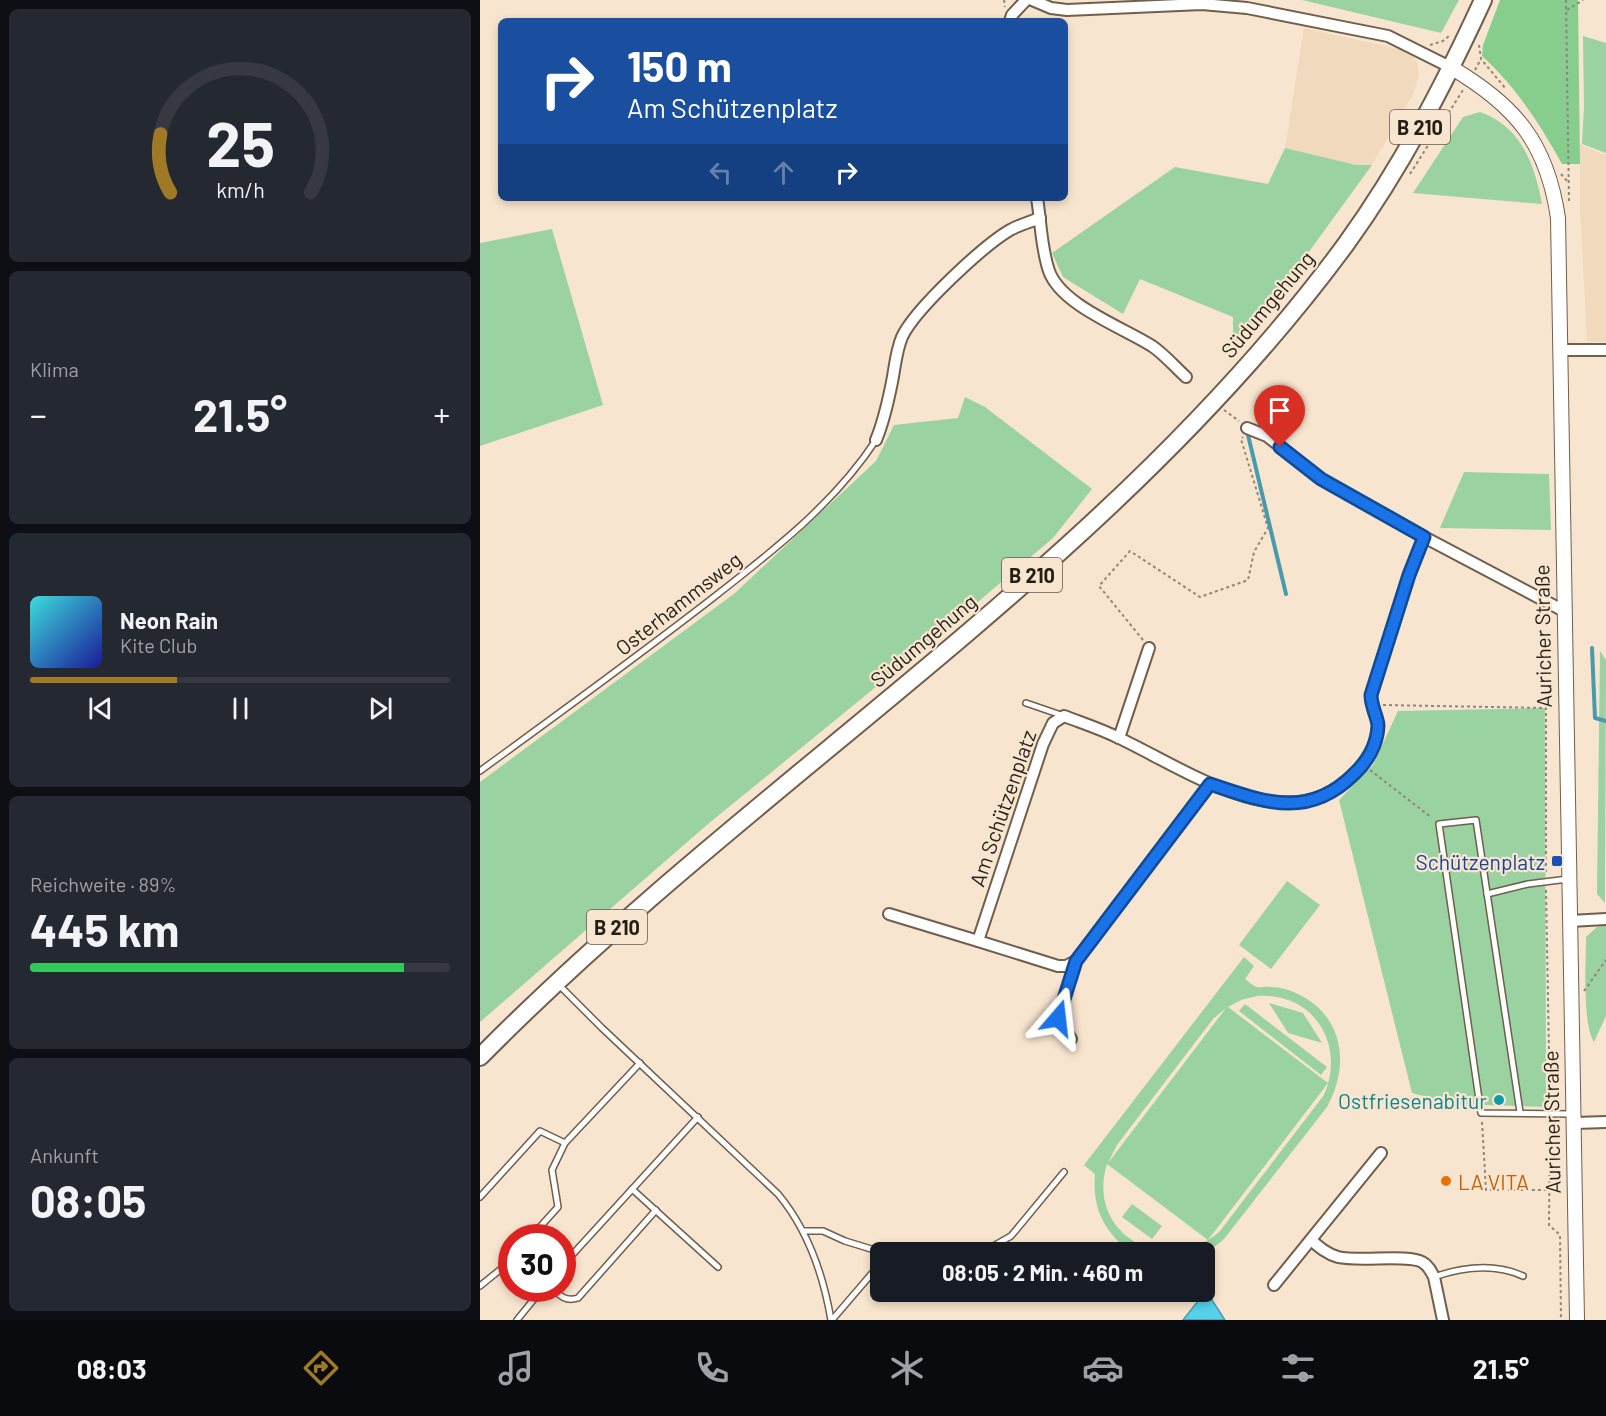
<!DOCTYPE html>
<html lang="de">
<head>
<meta charset="utf-8">
<style>
	body { margin:0; font-family:Barlow,sans-serif; background:#242831; color:#f1f3f6; height:100vh; display:flex; flex-direction:column; font-size:22px; white-space:nowrap }
	* { box-sizing:border-box; margin:0 }
	p { font-size:20px; color:#9ea1a6 }
	.icon { flex:none; width:33px; height:33px; fill:none; stroke:currentColor; stroke-width:2; stroke-linecap:round; stroke-linejoin:round }
	.map { position:relative; flex:1; overflow:hidden }
	.side { display:flex; flex-direction:column; gap:9px; padding:9px; background:#0d0f14; width:480px }
	.side>* { flex:none }
	.guide { position:absolute; left:18px; top:18px; width:570px; height:183px; border-radius:9px; box-shadow:0 3px 9px #0003; background:#1a4fa0; color:#fff; overflow:hidden }
	.speed { position:absolute; left:18px; top:1224px; display:flex; gap:12px; font-size:30px; font-weight:700; text-align:center }
	.speed>* { display:grid; place-content:center; width:78px; height:78px; border-radius:50%; background:#171b24; box-shadow:0 3px 9px #0003; line-height:1 }
	.speed .limit { border:9px solid #d22; background:#fff; color:#111 }
	.pin { position:absolute; display:grid; place-items:center; width:51px; height:51px; color:#fff; margin:-62px -26px; border-radius:50% 50% 50% 0; rotate:-45deg; box-shadow:0 0 6px #0007 }
	.pin .icon { rotate:45deg }
	.me { position:absolute; width:66px; margin:-33px; rotate:17deg; stroke-linejoin:round; filter:drop-shadow(0 0 4px #0008) }
	.turn { display:flex; align-items:center; gap:21px; height:126px; padding:0 30px; font-size:27px }
	.turn .icon { width:78px; height:78px; stroke-width:2.5 }
	.turn b { display:block; font-size:42px; line-height:51px }
	.lanes { display:flex; align-items:center; height:57px; padding:0 30px; background:#0003; justify-content:center; gap:30px; direction:ltr }
	.lanes .off { opacity:.35 }
	.big { font-size:45px; font-weight:700; line-height:1.1 }
	.side .widget { flex:1; display:flex; flex-direction:column; justify-content:center; gap:9px; min-width:0; padding:0 21px; border-radius:9px; background:#242831 }
	.side .dial { align-items:center; gap:0 }
	.dial svg { height:156px; overflow:visible; fill:none; stroke:#363941; stroke-width:7; stroke-linecap:round; text-anchor:middle }
	.dial text { fill:#f1f3f6; stroke:none }
	.song { display:flex; align-items:center; gap:18px }
	.cover { width:72px; height:72px; border-radius:9px; background:linear-gradient(135deg,hsl(180 70% 55%),hsl(240 70% 35%)) }
	.played { height:6px; border-radius:3px; background:linear-gradient(90deg,#9f7926 35%,#363941 35%) }
	.keys { display:flex; justify-content:space-around; direction:ltr }
	.heat { display:flex; justify-content:space-between; align-items:center; font-size:33px; direction:ltr }
	.charge { height:9px; border-radius:4px; background:linear-gradient(90deg,#34c759 89%,#363941 0) }
	.trip { position:absolute; left:390px; top:1242px; width:345px; height:60px; border-radius:9px; background:#171b24; box-shadow:0 3px 9px #0003; font-weight:700; line-height:60px; text-align:center }
	.menu { display:flex; height:96px; justify-content:space-around; align-items:center; background:#090b0e; color:#9ea1a6 }
	.menu .icon { width:42px; height:42px }
	.menu .active { color:#9f7926 }
	.menu b { font-size:27px; color:#f1f3f6 }
	main { display:flex; flex:1; min-height:0 }
	.map>svg:first-child { display:block }
</style>
</head>
<body>
<main>
<section class="side">
<div class="widget dial"><svg viewBox="0 0 100 80">
<path d="M14 69A42 42 0 1 1 86 69"/>
<path d="M14 69A42 42 0 0 1 9 39" stroke="#9f7926"/>
<text x="50" y="56" font-size="32" font-weight="700">25</text>
<text x="50" y="72" font-size="11">km/h</text>
</svg></div>
<div class="widget"><p>Klima</p>
<div class="heat"><a>−</a><b class="big">21.5°</b><a>+</a></div>
</div>
<div class="widget">
<div class="song"><i class="cover"></i><div><b>Neon Rain</b><p>Kite Club</p></div></div>
<div class="played"></div>
<div class="keys"><svg class="icon" aria-label="previous" viewBox="0 0 24 24"><path d="M18 5L8 12l10 7zM5 5v14"/></svg><svg class="icon" aria-label="pause" viewBox="0 0 24 24"><path d="M8 5v14M16 5v14"/></svg><svg class="icon" aria-label="next" viewBox="0 0 24 24"><path d="M6 5l10 7-10 7zM19 5v14"/></svg></div>
</div>
<div class="widget"><p>Reichweite · 89%</p><b class="big">445 km</b><div class="charge"></div></div>
<div class="widget"><p>Ankunft</p><b class="big">08:05</b></div>
</section>
<div class="map">
<svg width="1126" height="1320" viewBox="0 0 1126 1320">
	<rect width="100%" height="100%" fill="#f8e5cf"/>
	<g fill="#f1d9bd">
		<path d="M 824,28 L 923,50 L 932,55 L 937,62 L 939,74 L 934,92 L 892,165 L 876,165 L 805,148 Z"/>
		<path d="M 1100,145 L 1126,155 L 1126,342 L 1107,341 L 1100,208 Z"/>
	</g>
	<g fill="#9bd2a1" fill-rule="evenodd">
		<path d="M 822,0 L 979,0 L 961,33 Z"/>
		<path d="M 1103,36 L 1126,43 L 1126,153 L 1102,144 L 1104,106 Z"/>
		<path d="M 1000,112 C 1042,127 1054,164 1062,204 L 933,193 L 983,117 Z"/>
		<path d="M 805,148 L 876,165 L 892,165 L 828,253 L 753,347 L 753,317 L 660,279 L 643,314 L 583,277 L 572,253 L 695,167 L 788,184 Z"/>
		<path d="M 72,229 L 123,405 L 0,446 L 0,243 Z"/>
		<path d="M 485,397 L 505,407 L 612,489 L 573,538 L 457,637 L 228,824 L 0,1022 L 0,782 L 255,593 L 396,461 L 414,425 L 478,418 Z"/>
		<path d="M 984,472 L 1069,474 L 1071,530 L 960,528 Z"/>
		<path d="M 1120,651 L 1126,660 L 1125,903 L 1117,894 Z"/>
		<path d="M 1065,708 L 1066,1107 L 973,1104 L 932,1093 L 859,800 L 893,765 L 918,711 Z"/>
		<path d="M 807,881 L 840,905 L 791,969 L 759,945 Z"/>
		<path d="M 1126,925 L 1126,1016 L 1114,1042 C 1102,1023 1106,962 1106,937 L 1117,927 Z"/>
		<path d="M 764,957 L 774,966 L 765,979 C 768,981 773,986 777,987 C 781,988 786,986 791,987 C 800,987 810,990 818,994 C 864,1016 870,1066 847,1107 L 744,1239 C 724,1257 721,1252 695,1252 C 684,1252 663,1255 653,1252 C 647,1251 640,1243 635,1238 C 618,1219 613,1199 615,1174 L 604,1165 ZM 777,996 C 834,992 866,1045 844,1095 L 740,1231 C 686,1280 605,1234 627,1164 L 728,1240 L 848,1083 L 748,1007 L 761,1000 ZM 746,1008 L 628,1163 L 637,1145 L 733,1019 Z"/>
		<path d="M 789,1003 L 823,1013 L 842,1043 L 808,1033 Z"/>
		<path d="M 765,1004 L 847,1067 L 841,1075 L 759,1011 Z"/>
		<path d="M 652,1204 L 682,1226 L 672,1239 L 642,1217 Z"/>
	</g>
	<path fill="#86cd8e" d="M 1020,0 L 1098,0 L 1100,164 L 1082,164 C 1060,124 1036,87 1002,56 L 1003,45 Z"/>
	<path fill="#55d1ea" stroke="#479bab" stroke-width="1.5" d="M 726,1291 L 745,1320 L 703,1320 Z"/>
	<g fill="none" stroke-linecap="round" stroke-linejoin="round">
		<g stroke="#479bab" stroke-width="4">
			<path d="M 768,435 L 806,594"/>
			<path d="M 1112,648 L 1115,718 L 1126,721"/>
		</g>
		<defs>
			<g id="service">
				<path d="M 546,703 L 584,716"/>
				<path d="M 0,771 C 78,714 157,657 234,597 C 293,551 355,503 396,440"/>
				<path d="M 1007,894 L 1048,884 L 1088,879"/>
				<path d="M 78,984 L 122,1028 L 298,1194 C 328,1230 343,1273 351,1320"/>
				<path d="M 1040,1112 L 996,820 L 959,824 L 1001,1113 L 1092,1114"/>
				<path d="M 152,1189 L 238,1267"/>
				<path d="M 0,1197 L 60,1131 L 85,1143"/>
				<path d="M 324,1231 L 343,1231 L 365,1241 L 401,1252"/>
				<path d="M 50,1238 L 78,1207 L 72,1170 L 85,1143 L 160,1063"/>
				<path d="M 503,1252 L 531,1236 L 584,1172"/>
				<path d="M 32,1258 L 21,1269 L 32,1278"/>
				<path d="M 82,1266 L 218,1117"/>
				<path d="M 954,1277 C 983,1267 1014,1263 1043,1276"/>
				<path d="M 0,1286 L 21,1269"/>
				<path d="M 44,1288 L 55,1297"/>
				<path d="M 72,1288 C 80,1296 86,1302 98,1298 L 176,1210"/>
				<path d="M 37,1320 L 63,1288"/>
				<path d="M 352,1320 L 400,1264"/>
			</g>
			<g id="minor">
				<path d="M 552,0 L 571,8 L 587,10 L 722,4 L 767,8 L 908,36 L 972,68"/>
				<path d="M 530,21 L 532,15 L 546,0"/>
				<path d="M 557,198 C 561,222 561,248 569,271 C 581,305 642,327 672,346 C 684,354 695,367 706,377"/>
				<path d="M 1081,350 L 1126,350"/>
				<path d="M 767,428 L 787,436 L 841,479 L 944,537 L 1084,611"/>
				<path d="M 396,440 C 404,421 408,402 412,382 C 415,367 416,351 422,337 C 435,309 503,246 530,230 C 539,225 550,222 560,218"/>
				<path d="M 639,738 L 669,648"/>
				<path d="M 730,784 L 596,961 L 586,966 L 578,966 L 498,941 L 563,744 L 573,723 L 584,716 C 602,723 621,729 639,738 C 705,769 805,841 871,777 C 885,764 897,747 898,726 C 898,718 891,707 891,695 L 929,575 L 944,537"/>
				<path d="M 409,914 L 498,941"/>
				<path d="M 1090,921 L 1126,919"/>
				<path d="M 591,1039 L 578,1018 L 596,961"/>
				<path d="M 1095,1123 L 1126,1122"/>
				<path d="M 831,1240 C 839,1247 847,1254 858,1257 C 879,1262 928,1254 942,1262 C 948,1265 951,1271 954,1277 L 963,1320"/>
				<path d="M 794,1285 L 901,1153"/>
			</g>
			<path id="tertiary" d="M 972,68 C 1036,106 1067,143 1078,218 L 1097,1320"/>
			<path id="primary" d="M 0,1057 C 278,775 629,567 866,244 C 921,168 964,85 1003,0"/>
		</defs>
		<use href="#service" stroke="#6f5f4c" stroke-width="8"/>
		<use href="#minor" stroke="#6f5f4c" stroke-width="14"/>
		<use href="#tertiary" stroke="#6f5f4c" stroke-width="16"/>
		<use href="#primary" stroke="#6f5f4c" stroke-width="20"/>
		<g stroke="#938677" stroke-width="2" stroke-dasharray="3 3" stroke-linecap="butt">
			<path d="M 524,0 L 525,7"/>
			<path d="M 1086,0 L 1089,204"/>
			<path d="M 1087,10 L 1103,0"/>
			<path d="M 950,45 L 963,41 L 969,36"/>
			<path d="M 999,45 L 1001,59 L 1026,89"/>
			<path d="M 995,70 L 1001,59"/>
			<path d="M 930,174 L 983,90"/>
			<path d="M 1081,174 L 1089,183"/>
			<path d="M 744,410 L 759,421"/>
			<path d="M 663,640 L 619,586 L 650,551 L 720,597 L 768,580 L 774,552 L 788,528 L 761,439 L 763,437"/>
			<path d="M 903,705 L 1066,708 L 1066,873"/>
			<path d="M 890,770 L 952,818"/>
			<path d="M 1066,890 L 1070,1107"/>
			<path d="M 1104,991 L 1126,960"/>
			<path d="M 1070,1121 L 1069,1225 L 1080,1235 L 1081,1320"/>
			<path d="M 1002,1122 L 1006,1190 L 1070,1190"/>
		</g>
		<use href="#service" stroke="#fff" stroke-width="5"/>
		<use href="#minor" stroke="#fff" stroke-width="10"/>
		<use href="#tertiary" stroke="#fff" stroke-width="14"/>
		<use href="#primary" stroke="#fff" stroke-width="16"/>
	</g>
	<g fill="none" stroke-linecap="round" stroke-linejoin="round">
		<defs>
			<path id="route" d="M 578,1018 L 596,961 L 730,784 C 784,802 828,820 874,774 C 887,762 897,745 898,726 C 898,718 891,707 891,695 L 929,575 L 944,537 L 841,479 L 800,447"/>
		</defs>
		<use href="#route" stroke="#114b97" stroke-width="15"/>
		<use href="#route" stroke="#1a73e8" stroke-width="10"/>
	</g>
	<rect fill="#1a4fb4" stroke="#f8e5cf" stroke-width="2" x="1071" y="855" width="12" height="12" rx="3"/>
	<circle fill="#0f9aa8" stroke="#f8e5cf" stroke-width="2" cx="1019" cy="1100" r="6"/>
	<circle fill="#e8710a" stroke="#f8e5cf" stroke-width="2" cx="966" cy="1181" r="6"/>
	<g text-anchor="middle" dominant-baseline="central" stroke-width="4.5" stroke-linejoin="round" paint-order="stroke">
		<g fill="#f8e5cf" stroke="#645a4e" stroke-width="1.5">
			<rect x="910" y="110" width="60" height="34" rx="4.5"/>
			<rect x="522" y="558" width="60" height="34" rx="4.5"/>
			<rect x="107" y="910" width="60" height="34" rx="4.5"/>
		</g>
		<g font-size="20" font-weight="bold" fill="#251e17">
			<text x="940" y="127">B 210</text>
			<text x="552" y="575">B 210</text>
			<text x="137" y="927">B 210</text>
		</g>
		<g font-size="21" fill="#251e17" stroke="#f8e5cf">
			<text transform="translate(787 304) rotate(-50)">Südumgehung</text>
			<text transform="translate(198 603) rotate(-38)">Osterhammsweg</text>
			<text transform="translate(1062 636) rotate(-91)">Auricher Straße</text>
			<text transform="translate(443 640) rotate(-40)">Südumgehung</text>
			<text transform="translate(522 808) rotate(-71)">Am Schützenplatz</text>
			<text transform="translate(1071 1122) rotate(-91)">Auricher Straße</text>
		</g>
		<g font-size="21" fill="#164399" stroke="#f8e5cf" text-anchor="end">
			<text x="1065" y="861">Schützenplatz</text>
		</g>
		<g font-size="21" fill="#0d838f" stroke="#f8e5cf" text-anchor="end">
			<text x="1007" y="1100">Ostfriesenabitur</text>
		</g>
		<g font-size="21" fill="#c56008" stroke="#f8e5cf" text-anchor="start">
			<text x="978" y="1181">LA VITA</text>
		</g>
	</g>
</svg>
<div class="speed"><div class="limit">30</div></div>
<div class="pin" style="left:800px;top:447px;background:#d93025"><svg class="icon" aria-label="arrive" viewBox="0 0 24 24"><path d="M6 21V4h12l-3 4 3 4H6"/></svg></div>
<svg class="me" style="left:578px;top:1018px" viewBox="-20 -20 40 40"><path d="M0-17L14 15 0 8-14 15z" fill="#1a73e8" stroke="#fff" stroke-width="4"/></svg>
<div class="trip">08:05 · 2 Min. · 460 m</div>
<div class="guide">
<div class="turn"><svg class="icon" aria-label="right" viewBox="0 0 24 24"><path d="M7 20v-9h11M14 6l5 5-5 5"/></svg><div><b>150 m</b>Am Schützenplatz</div></div>
<div class="lanes"><svg class="icon off" aria-label="left" viewBox="0 0 24 24"><path d="M17 20v-9H6M10 6l-5 5 5 5"/></svg><svg class="icon off" aria-label="ahead" viewBox="0 0 24 24"><path d="M12 20V5M6 11l6-6 6 6"/></svg><svg class="icon" aria-label="right" viewBox="0 0 24 24"><path d="M7 20v-9h11M14 6l5 5-5 5"/></svg></div>
</div>
</div>
</main>
<nav class="menu">
<b>08:03</b>
<svg class="icon active" aria-label="directions" viewBox="0 0 24 24"><path d="M12 3l9 9-9 9-9-9zM9 14v-3h6M13 9l2 2-2 2"/></svg>
<svg class="icon" aria-label="music" viewBox="0 0 24 24"><path d="M9 18V5l10-2v13"/><circle cx="6" cy="18" r="3"/><circle cx="16" cy="16" r="3"/></svg>
<svg class="icon" aria-label="phone" viewBox="0 0 24 24"><path d="M5 4h4l2 5-3 2q2 4 5 5l2-3 5 2v4C11 20 4 13 5 4z"/></svg>
<svg class="icon" aria-label="climate" viewBox="0 0 24 24"><path d="M12 3v18M4 7l16 10M4 17L20 7"/></svg>
<svg class="icon" aria-label="car" viewBox="0 0 24 24"><path d="M5 17H2v-5l4-1 3-4h7l3 4 3 1v5h-3M9 17h6M6 11h13"/><circle cx="7" cy="17" r="2"/><circle cx="17" cy="17" r="2"/></svg>
<svg class="icon" aria-label="filters" viewBox="0 0 24 24"><path d="M4 7h16M4 17h16"/><circle cx="9" cy="7" r="2"/><circle cx="15" cy="17" r="2"/></svg>
<b>21.5°</b>
</nav>
</body>
</html>
